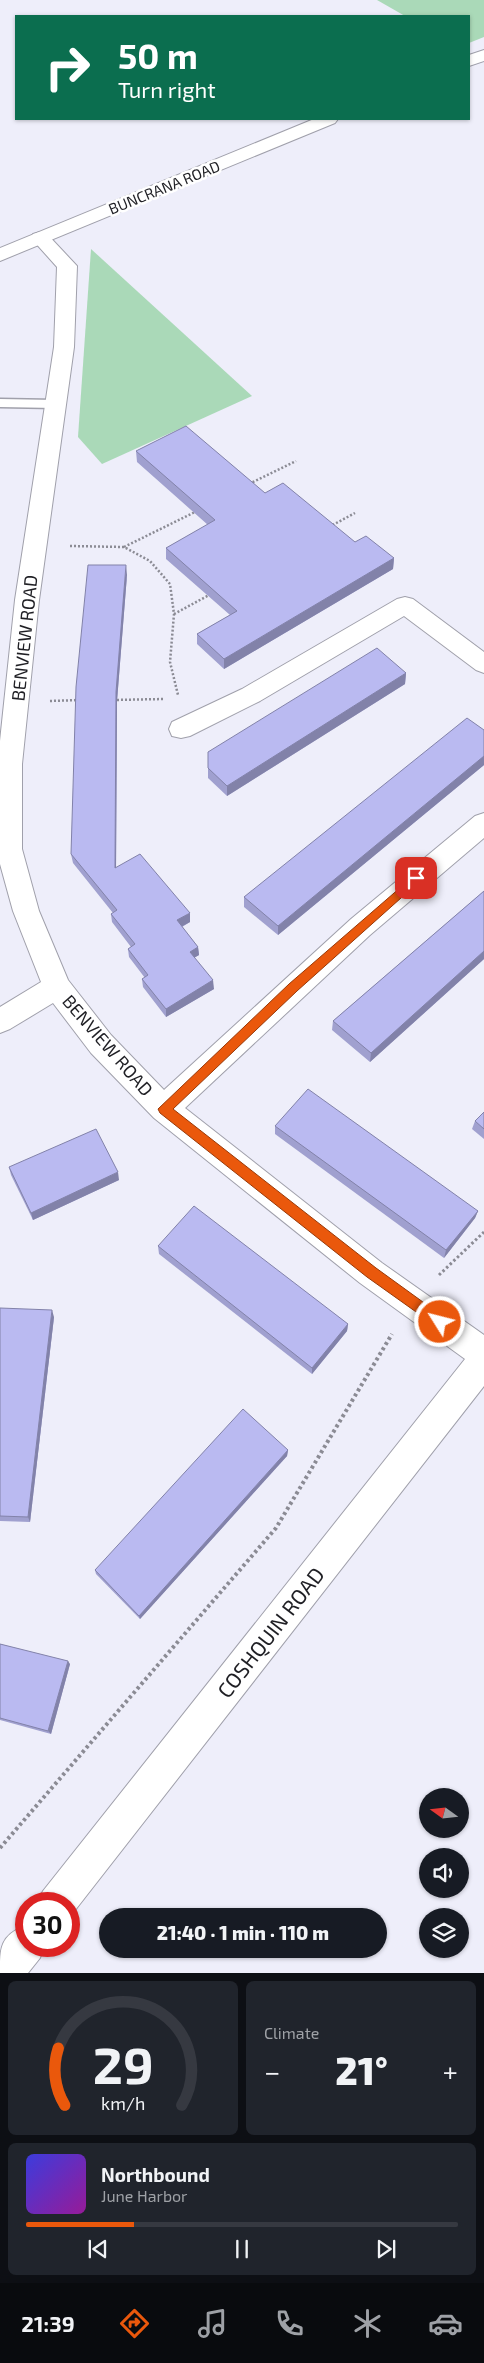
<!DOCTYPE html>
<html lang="en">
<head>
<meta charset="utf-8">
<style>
	body { margin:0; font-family:"Exo 2",sans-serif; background:#20242c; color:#f1f3f6; height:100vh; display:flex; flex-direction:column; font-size:19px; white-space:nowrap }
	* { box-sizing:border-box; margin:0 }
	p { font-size:16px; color:#9ea1a6 }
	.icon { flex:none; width:28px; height:28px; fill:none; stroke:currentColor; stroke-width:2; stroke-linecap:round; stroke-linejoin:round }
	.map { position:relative; height:1973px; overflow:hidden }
	.sheet { display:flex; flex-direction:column; gap:8px; padding:8px; background:#0d0f14; flex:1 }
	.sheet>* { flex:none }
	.banner { position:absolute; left:15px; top:15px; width:455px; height:105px; border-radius:0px; box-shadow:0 1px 4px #0004; background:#0b6e4f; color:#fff; overflow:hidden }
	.needle { width:32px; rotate:285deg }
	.fabs { position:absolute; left:419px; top:1788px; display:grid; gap:10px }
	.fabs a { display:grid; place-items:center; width:50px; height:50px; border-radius:50%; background:#171b24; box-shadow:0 1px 4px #0004; font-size:25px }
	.speed { position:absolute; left:15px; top:1892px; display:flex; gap:10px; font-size:25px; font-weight:700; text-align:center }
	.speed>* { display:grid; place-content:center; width:65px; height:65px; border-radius:50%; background:#171b24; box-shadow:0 1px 4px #0004; line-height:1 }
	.speed .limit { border:8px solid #d22; background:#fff; color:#111 }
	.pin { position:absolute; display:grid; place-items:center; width:42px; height:42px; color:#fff; margin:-21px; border-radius:10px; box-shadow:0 2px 8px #0006 }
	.me { position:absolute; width:55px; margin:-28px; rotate:306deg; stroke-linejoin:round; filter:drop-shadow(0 0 4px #0008) }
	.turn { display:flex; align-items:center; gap:18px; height:105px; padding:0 20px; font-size:22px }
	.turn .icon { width:65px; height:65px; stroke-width:2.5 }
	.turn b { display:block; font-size:35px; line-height:42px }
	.big { font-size:38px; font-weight:800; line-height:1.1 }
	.sheet .widget { flex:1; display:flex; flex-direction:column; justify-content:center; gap:8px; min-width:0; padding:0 18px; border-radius:8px; background:#20242c }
	.sheet .dial { align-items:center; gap:0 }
	.dial svg { height:130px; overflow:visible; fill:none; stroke:#363941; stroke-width:7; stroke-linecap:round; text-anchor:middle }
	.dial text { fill:#f1f3f6; stroke:none }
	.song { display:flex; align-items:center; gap:15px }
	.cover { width:60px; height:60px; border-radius:8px; background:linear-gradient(135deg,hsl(240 70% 55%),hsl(300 70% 35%)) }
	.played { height:5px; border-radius:2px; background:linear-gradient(90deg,#ea580c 25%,#363941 25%) }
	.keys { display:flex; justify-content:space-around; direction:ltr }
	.heat { display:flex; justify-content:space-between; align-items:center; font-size:28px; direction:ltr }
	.sheet .tiles { flex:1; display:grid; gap:8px; grid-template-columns:1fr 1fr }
	.widget:last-child { grid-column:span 2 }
	.trip { position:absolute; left:99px; top:1908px; width:288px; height:50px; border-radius:25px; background:#171b24; box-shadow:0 1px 4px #0004; font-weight:800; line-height:50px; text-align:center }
	.tabs { display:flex; height:80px; justify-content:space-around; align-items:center; background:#090b0e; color:#9ea1a6 }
	.tabs .icon { width:35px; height:35px }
	.tabs .on { color:#ea580c }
	.tabs b { font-size:22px; color:#f1f3f6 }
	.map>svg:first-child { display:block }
</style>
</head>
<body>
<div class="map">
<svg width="484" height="1973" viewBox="0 0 484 1973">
	<rect width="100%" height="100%" fill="#eeeefa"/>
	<g fill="#aad9b8">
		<path d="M 377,0 L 484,0 L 484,37 L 469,43 L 469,16 L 405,16 Z"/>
		<path d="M 91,249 L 252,396 L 102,464 L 78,437 Z"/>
	</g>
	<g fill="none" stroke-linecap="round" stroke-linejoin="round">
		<defs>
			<path id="service" d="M 0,399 L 55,400 L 61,404 L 55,408 L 0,407 Z"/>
			<g id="minor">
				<path d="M 40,232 L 47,234 L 77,266 L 74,347 L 39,600 L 22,764 L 22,849 L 39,911 L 68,980 L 111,1035 L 164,1090 L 351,919 L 475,816 L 484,813 L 484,838 L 370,935 L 185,1108 L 382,1263 L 484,1335 L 484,1386 L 69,1918 L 69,1904 L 37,1904 L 43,1891 L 465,1359 L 360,1283 L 154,1118 L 91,1053 L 53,1003 L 10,1029 L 0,1033 L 0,1007 L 41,982 L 13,911 L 0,864 L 0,741 L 15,600 L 54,347 L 57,267 L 31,238 L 33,234 Z"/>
				<path d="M 405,597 L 413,599 L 484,652 L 484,673 L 476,670 L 404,616 L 260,701 L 190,736 L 181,738 L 172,736 L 169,729 L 172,722 L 242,689 L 397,599 Z"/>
				<path d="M 26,1925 L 26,1946 L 44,1946 L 40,1958 L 28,1973 L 0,1973 C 0,1947 0,1936 26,1925 Z"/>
			</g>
			<g id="trunk">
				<path d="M 484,50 L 484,61 L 469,66 L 469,55 Z"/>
				<path d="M 314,119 L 338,119 L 335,123 L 0,261 L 0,248 Z"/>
			</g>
		</defs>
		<use href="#service" stroke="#a0a0ab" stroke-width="3"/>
		<use href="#minor" stroke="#a0a0ab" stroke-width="2"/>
		<use href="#trunk" stroke="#a0a0ab" stroke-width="2"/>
		<g stroke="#8b8b94" stroke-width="2.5" stroke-dasharray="2 2" stroke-linecap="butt">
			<path d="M 249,484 L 296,461"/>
			<path d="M 329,527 L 355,513"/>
			<path d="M 70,546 L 124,547 L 150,561 L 170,584 L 174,614 L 170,662 L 178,695"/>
			<path d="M 124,547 L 197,511"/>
			<path d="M 174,614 L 211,594"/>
			<path d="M 113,700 L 164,699"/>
			<path d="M 50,701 L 79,700"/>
		</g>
		<path stroke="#8b8b94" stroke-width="3" stroke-dasharray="2.5 2.5" stroke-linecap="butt" d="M 439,1275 L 484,1232"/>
		<path stroke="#8b8b94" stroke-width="4" stroke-dasharray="3 3" stroke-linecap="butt" d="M 0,1848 L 276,1528 L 392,1334"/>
		<use href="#service" fill="#fff" fill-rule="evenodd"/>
		<use href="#minor" fill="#fff" fill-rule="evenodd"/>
		<use href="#trunk" fill="#fff" fill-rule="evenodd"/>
	</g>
	<g fill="#a0a0cf">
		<path d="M 136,451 L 265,493 L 355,542 L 394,558 L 393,569 L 224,669 L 197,644 L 197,634 L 230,615 L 166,559 L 166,548 L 208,525 L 137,462 Z"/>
		<path d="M 127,575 L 117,701 L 116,867 L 190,922 L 182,927 L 198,947 L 199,955 L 194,958 L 214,989 L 166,1017 L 143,987 L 142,979 L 145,978 L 129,957 L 128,949 L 131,947 L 112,922 L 111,914 L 113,913 L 73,863 L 71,854 Z"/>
		<path d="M 406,673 L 405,684 L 227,796 L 208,778 L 208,752 Z"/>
		<path d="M 484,730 L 484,765 L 278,935 L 244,907 L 244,897 Z"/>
		<path d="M 484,891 L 484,959 L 370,1062 L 332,1030 L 333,1021 Z"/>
		<path d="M 484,1112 L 484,1139 L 472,1129 L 475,1121 Z"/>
		<path d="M 275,1126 L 478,1211 L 475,1218 L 444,1258 L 275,1134 Z"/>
		<path d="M 9,1167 L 119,1180 L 33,1220 L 11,1175 Z"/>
		<path d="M 158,1246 L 348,1324 L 347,1331 L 312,1374 L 159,1254 Z"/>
		<path d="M 0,1308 L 54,1317 L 30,1522 L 0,1521 Z"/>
		<path d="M 288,1450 L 287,1456 L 140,1619 L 96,1574 L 95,1570 Z"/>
		<path d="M 0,1644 L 70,1664 L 51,1734 L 0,1720 Z"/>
	</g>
	<g fill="#8282a9">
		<path d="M 394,558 L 393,569 L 224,669 L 224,659 Z"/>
		<path d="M 126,565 L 127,575 L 117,701 L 116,876 L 115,868 L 116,692 Z"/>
		<path d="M 406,673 L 405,684 L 227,796 L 227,786 Z"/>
		<path d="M 484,756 L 484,765 L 278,935 L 278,926 Z"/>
		<path d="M 190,913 L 190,922 L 177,929 L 177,920 Z"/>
		<path d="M 198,947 L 199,955 L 190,960 L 190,952 Z"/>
		<path d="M 484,951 L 484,959 L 370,1062 L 371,1053 Z"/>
		<path d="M 213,980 L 214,989 L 166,1017 L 166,1009 Z"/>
		<path d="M 118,1172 L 119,1180 L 33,1220 L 31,1213 Z"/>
		<path d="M 478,1211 L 475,1218 L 444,1258 L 446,1250 Z"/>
		<path d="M 52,1310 L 54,1317 L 30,1522 L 28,1517 Z"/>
		<path d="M 348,1324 L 347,1331 L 312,1374 L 312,1368 Z"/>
		<path d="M 288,1450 L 287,1456 L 140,1619 L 139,1616 Z"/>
		<path d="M 68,1661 L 70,1664 L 51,1734 L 48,1731 Z"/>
	</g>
	<g fill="#babaf1" stroke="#8282a9">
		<path d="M 186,426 L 265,493 L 283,483 L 355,542 L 366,536 L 394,558 L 224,659 L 197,634 L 237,611 L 166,548 L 215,520 L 136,451 Z"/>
		<path d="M 88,565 L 126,565 L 116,692 L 115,868 L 140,854 L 190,913 L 177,920 L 198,947 L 190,952 L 213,980 L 166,1009 L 142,979 L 148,975 L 128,949 L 135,944 L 111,914 L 117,910 L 71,854 L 76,687 Z"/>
		<path d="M 377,648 L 406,673 L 227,786 L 208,768 L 208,752 Z"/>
		<path d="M 467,718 L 484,730 L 484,756 L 278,926 L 244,897 Z"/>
		<path d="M 484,891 L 484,951 L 371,1053 L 333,1021 Z"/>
		<path d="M 308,1089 L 478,1211 L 446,1250 L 275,1126 Z"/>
		<path d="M 484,1112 L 484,1129 L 475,1121 Z"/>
		<path d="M 96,1129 L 118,1172 L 31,1213 L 9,1167 Z"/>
		<path d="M 194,1206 L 348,1324 L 312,1368 L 158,1246 Z"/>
		<path d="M 0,1308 L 52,1310 L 28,1517 L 0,1516 Z"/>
		<path d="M 243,1409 L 288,1450 L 139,1616 L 95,1570 Z"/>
		<path d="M 0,1644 L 68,1661 L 48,1731 L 0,1718 Z"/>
	</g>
	<path fill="#ea580c" stroke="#983908" d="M 416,874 L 420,875 L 420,881 L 297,991 L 173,1109 L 376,1268 L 445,1318 L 447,1322 L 445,1327 L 440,1329 L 367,1277 L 160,1113 L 158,1109 L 289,984 Z"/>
	<g text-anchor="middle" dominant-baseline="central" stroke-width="5" stroke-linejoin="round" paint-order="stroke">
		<g font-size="15" fill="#1f1f24" stroke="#fff">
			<text transform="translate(164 187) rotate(-22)">BUNCRANA ROAD</text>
		</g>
		<g font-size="18" fill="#1f1f24" stroke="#fff">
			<text transform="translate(24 638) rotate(-84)">BENVIEW ROAD</text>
			<text transform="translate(108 1045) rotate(49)">BENVIEW ROAD</text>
		</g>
		<g font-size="21" fill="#1f1f24" stroke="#fff">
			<text transform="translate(270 1632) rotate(-52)">COSHQUIN ROAD</text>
		</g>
	</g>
</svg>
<div class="fabs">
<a><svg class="needle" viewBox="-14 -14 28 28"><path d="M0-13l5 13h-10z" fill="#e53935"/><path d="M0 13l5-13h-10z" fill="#9ea1a6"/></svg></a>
<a><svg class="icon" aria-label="sound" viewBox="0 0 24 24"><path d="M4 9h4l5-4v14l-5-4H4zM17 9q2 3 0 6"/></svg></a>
<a><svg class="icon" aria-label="layers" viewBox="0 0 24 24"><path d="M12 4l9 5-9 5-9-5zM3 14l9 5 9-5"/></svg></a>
</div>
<div class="speed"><div class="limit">30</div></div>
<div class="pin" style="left:416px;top:878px;background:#d93025"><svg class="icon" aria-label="arrive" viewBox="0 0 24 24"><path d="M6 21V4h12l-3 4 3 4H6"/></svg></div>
<svg class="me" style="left:440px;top:1322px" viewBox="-20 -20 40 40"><circle r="17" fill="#ea580c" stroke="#fff" stroke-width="3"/><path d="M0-11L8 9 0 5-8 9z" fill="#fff"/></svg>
<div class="trip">21:40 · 1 min · 110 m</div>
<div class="banner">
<div class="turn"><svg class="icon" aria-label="right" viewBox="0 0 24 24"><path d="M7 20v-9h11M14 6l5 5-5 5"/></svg><div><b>50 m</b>Turn right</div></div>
</div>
</div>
<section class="sheet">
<div class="tiles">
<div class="widget dial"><svg viewBox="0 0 100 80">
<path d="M14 69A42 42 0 1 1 86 69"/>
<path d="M14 69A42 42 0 0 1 10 34" stroke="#ea580c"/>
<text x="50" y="56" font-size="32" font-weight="700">29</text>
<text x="50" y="72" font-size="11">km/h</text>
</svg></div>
<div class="widget"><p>Climate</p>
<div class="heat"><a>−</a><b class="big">21°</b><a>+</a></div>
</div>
<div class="widget">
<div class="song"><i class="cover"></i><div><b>Northbound</b><p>June Harbor</p></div></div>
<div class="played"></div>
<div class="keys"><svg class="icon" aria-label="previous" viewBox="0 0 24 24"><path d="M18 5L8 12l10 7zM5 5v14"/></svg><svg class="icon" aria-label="pause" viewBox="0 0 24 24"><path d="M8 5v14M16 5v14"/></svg><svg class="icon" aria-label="next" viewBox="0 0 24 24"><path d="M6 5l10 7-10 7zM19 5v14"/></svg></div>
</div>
</div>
</section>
<nav class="tabs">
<b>21:39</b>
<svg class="icon on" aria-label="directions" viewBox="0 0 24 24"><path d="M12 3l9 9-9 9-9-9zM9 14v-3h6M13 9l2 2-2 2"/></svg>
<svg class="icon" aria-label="music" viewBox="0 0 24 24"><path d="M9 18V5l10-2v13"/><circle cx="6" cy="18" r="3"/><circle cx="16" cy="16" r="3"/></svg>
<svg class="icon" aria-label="phone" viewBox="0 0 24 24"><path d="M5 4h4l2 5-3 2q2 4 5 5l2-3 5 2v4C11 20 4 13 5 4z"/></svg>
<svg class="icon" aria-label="climate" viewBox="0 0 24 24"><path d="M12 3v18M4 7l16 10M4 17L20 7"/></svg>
<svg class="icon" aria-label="car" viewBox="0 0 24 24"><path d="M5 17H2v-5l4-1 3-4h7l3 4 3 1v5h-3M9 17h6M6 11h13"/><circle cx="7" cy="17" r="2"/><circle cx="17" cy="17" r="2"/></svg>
</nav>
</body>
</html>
